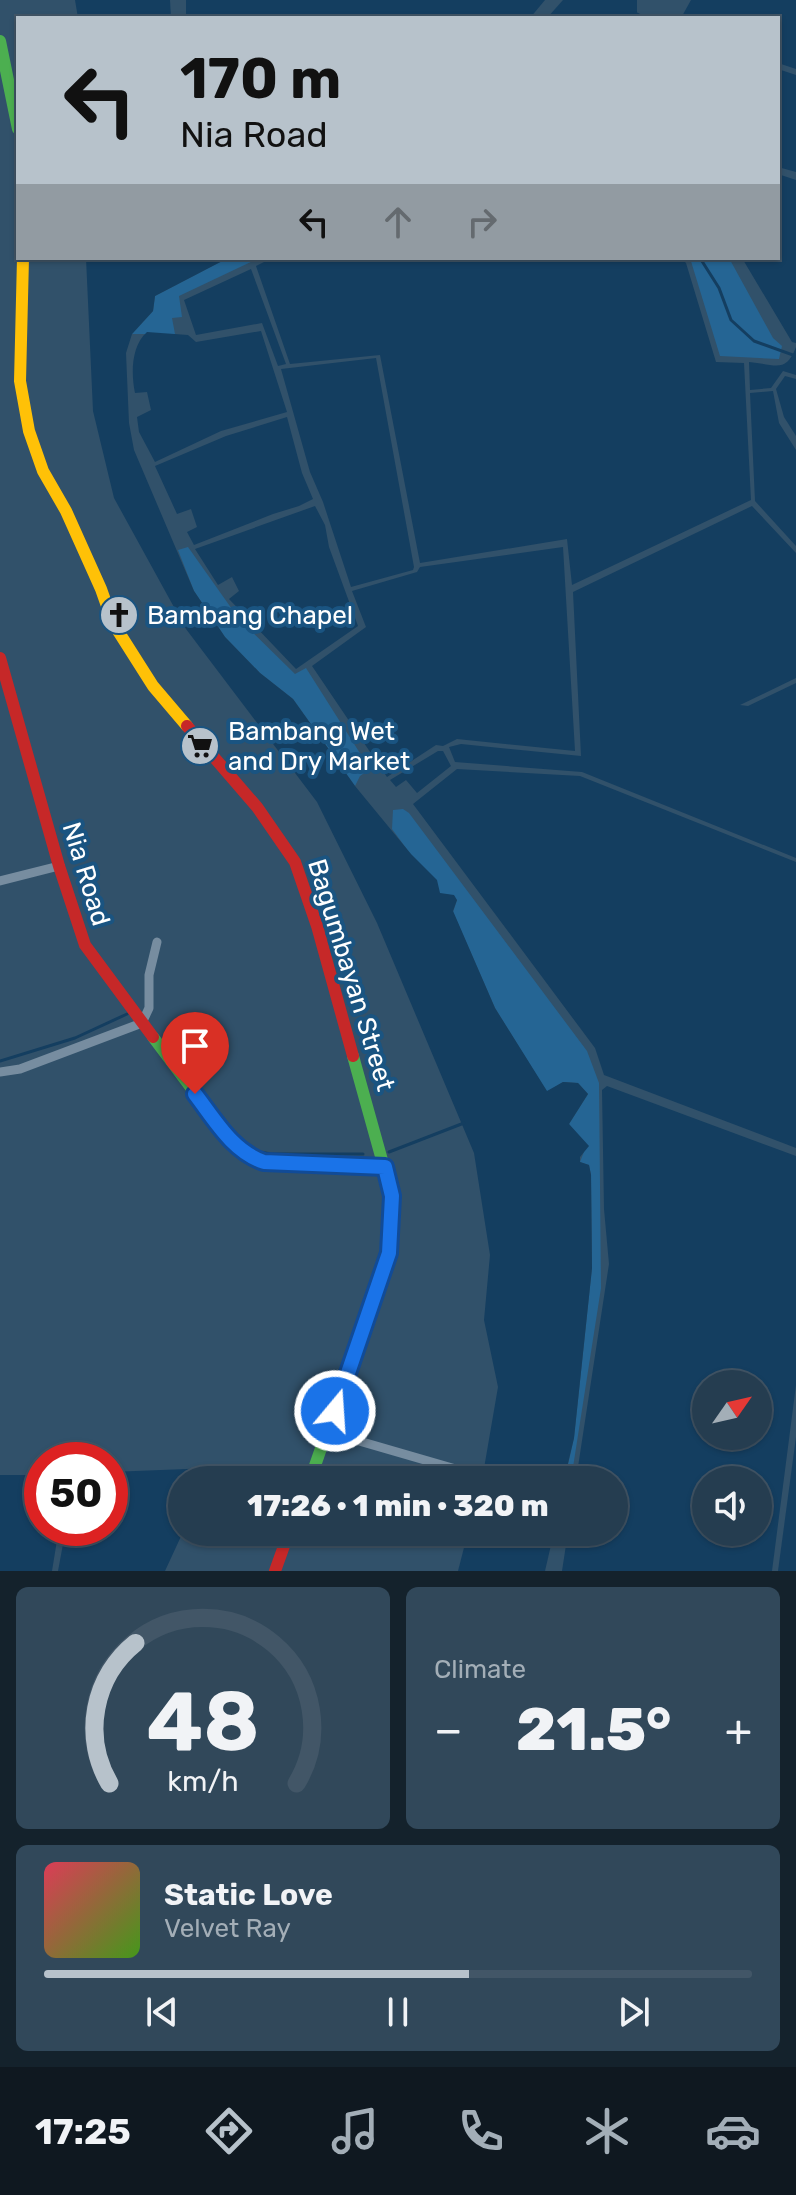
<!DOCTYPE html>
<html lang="en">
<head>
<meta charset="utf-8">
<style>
	body { margin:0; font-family:Rubik,sans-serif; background:#31485a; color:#f1f3f6; height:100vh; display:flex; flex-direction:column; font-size:30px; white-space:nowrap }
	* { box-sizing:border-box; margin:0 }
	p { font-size:26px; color:#a3aeb7 }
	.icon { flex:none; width:44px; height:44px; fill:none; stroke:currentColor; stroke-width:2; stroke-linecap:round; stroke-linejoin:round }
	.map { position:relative; height:1571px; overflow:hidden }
	.drawer { display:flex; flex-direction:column; gap:16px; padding:16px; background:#14222c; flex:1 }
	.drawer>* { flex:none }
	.guide { position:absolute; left:16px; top:16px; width:764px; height:244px; border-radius:0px; box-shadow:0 2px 6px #0004,0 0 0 2px #425667; background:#b7c2cb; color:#111; overflow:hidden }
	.needle { width:52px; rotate:56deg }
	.controls { position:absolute; left:692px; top:1370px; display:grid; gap:16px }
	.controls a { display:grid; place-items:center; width:80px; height:80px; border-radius:50%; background:#253d50; box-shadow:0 2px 6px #0004,0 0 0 2px #425667; font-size:40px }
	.speed { position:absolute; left:24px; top:1442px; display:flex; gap:16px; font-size:40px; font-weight:700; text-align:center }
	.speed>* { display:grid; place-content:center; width:104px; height:104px; border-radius:50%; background:#253d50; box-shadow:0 2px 6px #0004,0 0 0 2px #425667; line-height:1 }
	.speed .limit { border:12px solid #d22; background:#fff; color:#111 }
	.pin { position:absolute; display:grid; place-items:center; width:68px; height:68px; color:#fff; margin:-82px -34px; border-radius:50% 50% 50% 0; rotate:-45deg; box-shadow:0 0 8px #0007 }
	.pin .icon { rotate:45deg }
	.me { position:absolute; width:88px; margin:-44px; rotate:18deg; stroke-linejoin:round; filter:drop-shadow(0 0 6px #0008) }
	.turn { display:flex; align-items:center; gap:28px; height:168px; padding:0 32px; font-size:36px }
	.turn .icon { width:104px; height:104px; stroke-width:2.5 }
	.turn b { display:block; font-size:56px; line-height:68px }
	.lanes { display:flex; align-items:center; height:76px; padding:0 32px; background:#0003; justify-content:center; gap:40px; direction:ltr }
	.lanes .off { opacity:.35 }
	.big { font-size:60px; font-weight:800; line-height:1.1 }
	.drawer .tile { flex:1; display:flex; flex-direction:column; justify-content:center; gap:12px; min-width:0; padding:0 28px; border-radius:12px; background:#31485a }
	.drawer .dial { align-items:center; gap:0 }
	.dial svg { height:208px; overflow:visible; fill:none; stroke:#425667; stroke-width:7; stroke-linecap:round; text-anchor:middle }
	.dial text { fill:#f1f3f6; stroke:none }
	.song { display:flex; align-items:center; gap:24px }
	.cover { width:96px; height:96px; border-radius:12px; background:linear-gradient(135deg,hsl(350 70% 55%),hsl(100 70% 35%)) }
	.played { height:8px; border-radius:4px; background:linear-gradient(90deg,#b7c2cb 60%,#425667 60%) }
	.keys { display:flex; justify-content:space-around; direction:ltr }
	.heat { display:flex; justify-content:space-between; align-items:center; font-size:44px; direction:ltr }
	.drawer .tiles { flex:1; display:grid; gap:16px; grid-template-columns:1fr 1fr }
	.tile:last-child { grid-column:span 2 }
	.trip { position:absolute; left:168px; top:1466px; width:460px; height:80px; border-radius:40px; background:#253d50; box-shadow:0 2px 6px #0004,0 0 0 2px #425667; font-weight:800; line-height:80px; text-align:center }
	.dock { display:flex; height:128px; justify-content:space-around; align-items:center; background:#0f1820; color:#a3aeb7 }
	.dock .icon { width:56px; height:56px }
	.dock .selected { color:#b7c2cb }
	.dock b { font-size:36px; color:#f1f3f6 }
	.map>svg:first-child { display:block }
</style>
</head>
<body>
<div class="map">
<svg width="796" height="1571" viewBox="0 0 796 1571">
	<rect width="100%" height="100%" fill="#31516a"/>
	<g fill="#256594">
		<path d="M 228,258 L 259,258 L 179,296 L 182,317 L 172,318 L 175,334 L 132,334 L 153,311 L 155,296 Z"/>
		<path d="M 690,258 L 729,258 L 773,338 L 782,346 L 779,359 L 720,356 Z"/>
		<path d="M 188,547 L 239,619 L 295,674 L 306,668 L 370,769 L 360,776 L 355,786 L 293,699 L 260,673 L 225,637 L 194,591 L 178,550 Z"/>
		<path d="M 403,809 L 409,813 L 587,1051 L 599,1083 L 601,1288 L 571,1480 L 565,1478 L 574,1438 L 592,1268 L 591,1175 L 589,1165 L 580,1162 L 585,1149 L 569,1124 L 588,1094 L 578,1083 L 563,1082 L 547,1092 L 495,1008 L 453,912 L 457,900 L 440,894 L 392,829 L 393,810 Z"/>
	</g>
	<g fill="#143e60" fill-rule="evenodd">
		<path d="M 75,0 L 170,0 L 171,18 L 78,18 Z"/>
		<path d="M 186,0 L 545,0 L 530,18 L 186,18 Z"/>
		<path d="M 563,0 L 637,0 L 637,12 L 633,18 L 547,18 Z"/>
		<path d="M 691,0 L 796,0 L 796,69 L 778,63 L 778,18 L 681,18 Z"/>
		<path d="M 778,69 L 796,75 L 796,172 L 778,167 Z"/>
		<path d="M 778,174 L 796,180 L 796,343 L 792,342 L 742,258 L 778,258 Z"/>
		<path d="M 86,258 L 228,258 L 155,296 L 153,311 L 132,334 L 126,353 L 129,423 L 134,450 L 194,591 L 225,637 L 260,673 L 293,699 L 355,786 L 411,854 L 437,880 L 440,893 L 454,895 L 457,900 L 453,911 L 495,1008 L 547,1091 L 563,1082 L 578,1083 L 588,1094 L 569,1124 L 589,1146 L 580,1157 L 580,1162 L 589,1165 L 591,1175 L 592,1268 L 574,1438 L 564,1480 L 482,1480 L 498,1387 L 484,1320 L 490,1255 L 474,1153 L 377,923 L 317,802 L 186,629 L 114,498 L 93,411 Z"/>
		<path d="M 272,258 L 681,258 L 686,263 L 716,362 L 744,363 L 751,500 L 572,585 L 567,539 L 420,563 L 380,355 L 290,364 L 256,266 Z"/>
		<path d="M 251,269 L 286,364 L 278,366 L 262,323 L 196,335 L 184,300 Z"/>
		<path d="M 261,331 L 287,412 L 221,431 L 155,462 L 139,432 L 137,417 L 151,410 L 147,392 L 135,393 C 131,374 131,346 147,332 L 188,335 L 196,342 Z"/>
		<path d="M 796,347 L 796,375 L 783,371 L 771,388 L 750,390 L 749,362 C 775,364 786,374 796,347 Z"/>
		<path d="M 376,358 L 414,567 L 413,570 L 351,587 L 323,502 L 310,472 L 281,369 Z"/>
		<path d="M 785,376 L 796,379 L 796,436 L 784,417 L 776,389 Z"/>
		<path d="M 773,391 L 779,423 L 796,450 L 796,546 L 755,501 L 750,393 Z"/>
		<path d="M 287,417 L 302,473 L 313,499 L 299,506 L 273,514 L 194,545 L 187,532 L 197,527 L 191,509 L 177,514 L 155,466 L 226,436 Z"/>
		<path d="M 315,506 L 325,525 L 329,547 L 358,626 L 296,669 L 229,599 L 239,591 L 232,577 L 218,585 L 195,549 Z"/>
		<path d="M 752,506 L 796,553 L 796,678 L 740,705 L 748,706 L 796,683 L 796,858 L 582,772 L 455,762 L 449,747 L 461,744 L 581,756 L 573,592 Z"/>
		<path d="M 563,547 L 575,751 L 457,739 L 443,746 L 436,745 L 387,777 L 312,666 L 366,627 L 352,591 L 417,572 L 420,567 Z"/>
		<path d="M 438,751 L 443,751 L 451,766 L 417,793 L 406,780 L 396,787 L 390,780 Z"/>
		<path d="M 457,769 L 580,776 L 796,862 L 796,1148 L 604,1075 L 595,1048 L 413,804 Z"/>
		<path d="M 607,1086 L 796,1156 L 796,1385 L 772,1571 L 562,1571 L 568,1532 L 614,1532 L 614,1480 L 576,1480 L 609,1264 L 604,1209 L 602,1090 ZM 706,1384 L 758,1384 L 758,1436 L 706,1436 ZM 706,1480 L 758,1480 L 758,1532 L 706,1532 Z"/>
		<path d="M 796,1437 L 796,1571 L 778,1571 Z"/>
		<path d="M 212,1468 L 207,1480 L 182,1480 L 183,1532 L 165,1571 L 58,1571 L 66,1528 L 110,1528 L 110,1472 Z"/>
		<path d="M 0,1475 L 42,1475 L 42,1528 L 59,1528 L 52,1571 L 0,1571 Z"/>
		<path d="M 468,1532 L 554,1532 L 545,1571 L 458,1571 Z"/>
	</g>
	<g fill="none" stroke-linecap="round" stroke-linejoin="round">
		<g stroke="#143e60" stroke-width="3">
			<path d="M 635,13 L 645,18"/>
			<path d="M 700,258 L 719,288 L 731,320 L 754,341 L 796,356"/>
			<path d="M 0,1061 L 75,1038 L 127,1014"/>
			<path d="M 254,1151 L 271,1154 L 363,1154"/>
			<path d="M 389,1152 L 464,1123"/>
		</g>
		<g stroke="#778da0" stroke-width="9">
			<path d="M 0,881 L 59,866"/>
			<path d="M 0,1072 L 20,1069 L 142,1023 L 149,1008 L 149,975 L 157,942"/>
			<path d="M 328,1432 L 466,1472"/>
		</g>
		<g stroke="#4caf50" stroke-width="12">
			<path d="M 0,41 L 18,129"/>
			<path d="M 153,1037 L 231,1141 L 243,1152 L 264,1162 L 385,1167"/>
			<path d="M 310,1480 L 389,1253 L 392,1196 L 353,1056"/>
		</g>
		<path stroke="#ffc107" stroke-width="12" d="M 23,258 L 20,381 L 29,431 L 43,471 L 66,511 L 101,589 L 113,623 L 153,686 L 187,726"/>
		<g stroke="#c62828" stroke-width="12">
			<path d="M 0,658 L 59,866 L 85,945 L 153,1037"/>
			<path d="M 187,726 L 257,807 L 295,862 L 317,926 L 353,1056"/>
			<path d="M 275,1571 L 289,1532"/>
		</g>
	</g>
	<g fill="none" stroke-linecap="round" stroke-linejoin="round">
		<defs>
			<path id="route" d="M 195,1094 C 215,1120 232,1151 264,1162 L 385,1167 L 392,1196 L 389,1253 L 335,1411"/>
		</defs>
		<use href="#route" stroke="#114b97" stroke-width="20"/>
		<use href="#route" stroke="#1a73e8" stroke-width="14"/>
	</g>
	<defs>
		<symbol id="church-disc" viewBox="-11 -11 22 22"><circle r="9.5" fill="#b7c2cb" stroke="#1a5481"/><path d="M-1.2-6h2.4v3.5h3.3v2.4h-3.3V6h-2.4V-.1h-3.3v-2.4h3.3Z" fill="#111"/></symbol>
		<symbol id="supermarket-disc" viewBox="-11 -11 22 22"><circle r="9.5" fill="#b7c2cb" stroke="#1a5481"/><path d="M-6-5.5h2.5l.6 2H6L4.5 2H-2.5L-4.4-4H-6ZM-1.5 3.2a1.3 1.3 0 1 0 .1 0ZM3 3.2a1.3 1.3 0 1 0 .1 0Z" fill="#111"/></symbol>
	</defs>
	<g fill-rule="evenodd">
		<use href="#church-disc" x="97" y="593" width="44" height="44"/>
		<use href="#supermarket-disc" x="178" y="724" width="44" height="44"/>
	</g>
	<g text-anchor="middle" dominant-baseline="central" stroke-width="8" stroke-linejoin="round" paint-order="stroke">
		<g font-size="26" fill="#fff" stroke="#1a5481" text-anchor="start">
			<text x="147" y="615">Bambang Chapel</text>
			<text x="228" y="731">Bambang Wet<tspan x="228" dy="30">and Dry Market</tspan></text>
		</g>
		<g font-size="26" fill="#fff" stroke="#1a5481">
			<text transform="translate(86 874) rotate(73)">Nia Road</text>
			<text transform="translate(351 975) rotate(73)">Bagumbayan Street</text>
		</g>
	</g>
</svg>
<div class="controls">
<a><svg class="needle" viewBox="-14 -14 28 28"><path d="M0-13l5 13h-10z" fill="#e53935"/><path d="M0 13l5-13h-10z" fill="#a3aeb7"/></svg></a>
<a><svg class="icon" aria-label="sound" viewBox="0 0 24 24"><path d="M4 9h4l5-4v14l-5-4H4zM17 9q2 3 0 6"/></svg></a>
</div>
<div class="speed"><div class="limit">50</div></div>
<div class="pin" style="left:195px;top:1094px;background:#d93025"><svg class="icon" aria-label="arrive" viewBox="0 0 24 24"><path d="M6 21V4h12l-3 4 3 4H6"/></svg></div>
<svg class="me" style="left:335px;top:1411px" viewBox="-20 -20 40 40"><circle r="17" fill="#1a73e8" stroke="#fff" stroke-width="3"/><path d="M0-11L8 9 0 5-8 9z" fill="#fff"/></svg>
<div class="trip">17:26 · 1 min · 320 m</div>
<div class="guide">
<div class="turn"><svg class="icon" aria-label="left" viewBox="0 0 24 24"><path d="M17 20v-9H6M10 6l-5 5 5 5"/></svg><div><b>170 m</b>Nia Road</div></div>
<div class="lanes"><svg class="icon" aria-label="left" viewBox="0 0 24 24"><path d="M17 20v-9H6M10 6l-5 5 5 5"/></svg><svg class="icon off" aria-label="ahead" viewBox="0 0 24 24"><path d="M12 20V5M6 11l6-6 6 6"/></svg><svg class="icon off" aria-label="right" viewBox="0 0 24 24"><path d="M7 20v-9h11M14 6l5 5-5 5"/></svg></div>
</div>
</div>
<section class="drawer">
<div class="tiles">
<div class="tile dial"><svg viewBox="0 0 100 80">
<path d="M14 69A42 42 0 1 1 86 69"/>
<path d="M14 69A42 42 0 0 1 24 15" stroke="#b7c2cb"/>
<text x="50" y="56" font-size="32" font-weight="700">48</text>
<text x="50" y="72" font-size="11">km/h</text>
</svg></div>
<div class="tile"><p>Climate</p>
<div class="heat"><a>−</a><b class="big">21.5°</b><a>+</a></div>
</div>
<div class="tile">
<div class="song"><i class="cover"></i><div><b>Static Love</b><p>Velvet Ray</p></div></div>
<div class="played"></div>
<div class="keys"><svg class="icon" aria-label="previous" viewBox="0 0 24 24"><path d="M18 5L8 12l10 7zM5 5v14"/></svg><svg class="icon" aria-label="pause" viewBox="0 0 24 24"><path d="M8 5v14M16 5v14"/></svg><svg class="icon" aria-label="next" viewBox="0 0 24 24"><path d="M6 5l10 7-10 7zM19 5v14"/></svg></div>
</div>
</div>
</section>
<nav class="dock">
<b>17:25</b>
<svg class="icon selected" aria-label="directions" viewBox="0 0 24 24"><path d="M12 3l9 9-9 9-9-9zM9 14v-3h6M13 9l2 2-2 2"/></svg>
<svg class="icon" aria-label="music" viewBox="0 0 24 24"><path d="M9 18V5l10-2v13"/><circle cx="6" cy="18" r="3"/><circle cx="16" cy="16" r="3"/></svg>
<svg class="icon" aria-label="phone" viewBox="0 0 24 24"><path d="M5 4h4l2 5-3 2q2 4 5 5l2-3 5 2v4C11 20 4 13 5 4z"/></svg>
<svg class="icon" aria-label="climate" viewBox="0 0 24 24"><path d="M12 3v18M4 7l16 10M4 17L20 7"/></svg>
<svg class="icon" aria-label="car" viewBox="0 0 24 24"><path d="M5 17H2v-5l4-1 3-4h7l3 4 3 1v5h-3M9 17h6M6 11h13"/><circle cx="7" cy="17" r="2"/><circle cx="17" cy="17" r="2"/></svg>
</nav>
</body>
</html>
